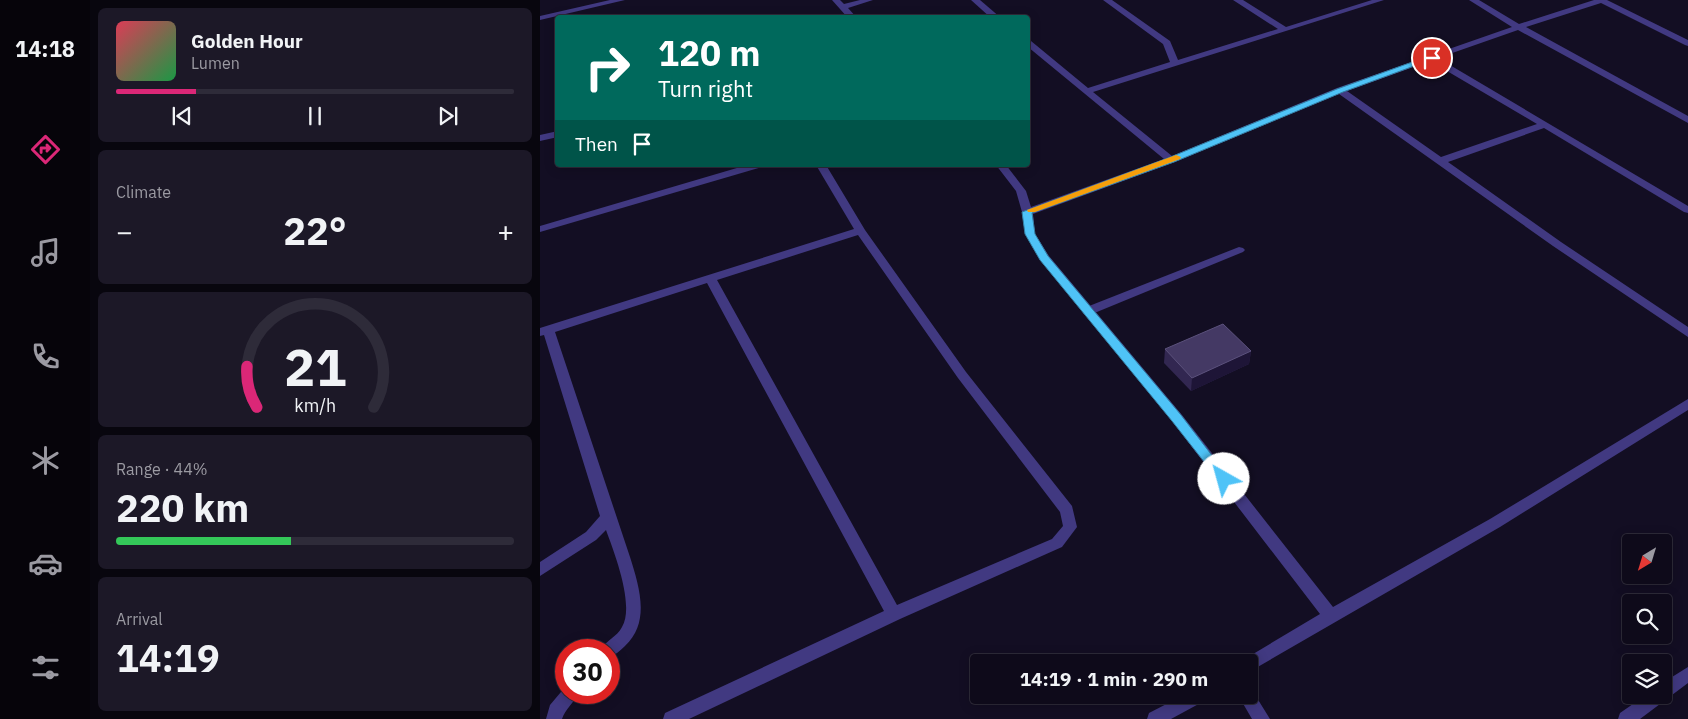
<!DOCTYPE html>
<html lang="en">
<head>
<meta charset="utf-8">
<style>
	body { margin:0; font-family:"IBM Plex Sans",sans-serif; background:#1c1827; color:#f1f3f6; height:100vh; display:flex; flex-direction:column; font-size:19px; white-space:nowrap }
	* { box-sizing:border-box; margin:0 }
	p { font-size:16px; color:#9b9aa2 }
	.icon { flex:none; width:28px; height:28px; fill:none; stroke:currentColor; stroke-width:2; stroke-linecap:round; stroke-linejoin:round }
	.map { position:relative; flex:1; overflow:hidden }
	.details { display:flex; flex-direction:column; gap:8px; padding:8px; background:#08060e; width:450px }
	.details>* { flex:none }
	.top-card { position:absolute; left:15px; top:15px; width:475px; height:152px; border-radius:5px; box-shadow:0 2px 12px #0003,0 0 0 1px #2e2b39; background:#00695c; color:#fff; overflow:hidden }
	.needle { width:32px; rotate:218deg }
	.fabs { position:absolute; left:1082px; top:534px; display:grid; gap:10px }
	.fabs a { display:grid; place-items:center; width:50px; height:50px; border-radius:5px; background:#0e0a1a; box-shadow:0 2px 12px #0003,0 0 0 1px #2e2b39; font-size:25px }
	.speed { position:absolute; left:15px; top:639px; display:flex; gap:10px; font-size:25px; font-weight:700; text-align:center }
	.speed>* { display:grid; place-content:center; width:65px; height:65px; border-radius:50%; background:#0e0a1a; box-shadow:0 2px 12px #0003,0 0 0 1px #2e2b39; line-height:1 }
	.speed .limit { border:8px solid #d22; background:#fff; color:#111 }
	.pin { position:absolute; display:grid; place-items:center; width:42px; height:42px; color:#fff; margin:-21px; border:2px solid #fff; border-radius:50%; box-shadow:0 1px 5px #0007 }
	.me { position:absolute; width:55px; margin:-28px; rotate:322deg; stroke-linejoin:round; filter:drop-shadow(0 0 4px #0008) }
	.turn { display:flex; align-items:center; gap:18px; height:105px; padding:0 20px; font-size:22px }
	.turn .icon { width:65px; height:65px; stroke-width:2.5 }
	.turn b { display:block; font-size:35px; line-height:42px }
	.then { display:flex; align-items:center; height:48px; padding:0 20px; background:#0003; gap:10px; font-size:19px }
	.big { font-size:38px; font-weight:700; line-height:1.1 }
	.details .widget { flex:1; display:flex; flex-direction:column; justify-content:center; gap:8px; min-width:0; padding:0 18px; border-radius:8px; background:#1c1827 }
	.details .dial { align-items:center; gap:0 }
	.dial svg { height:130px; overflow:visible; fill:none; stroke:#2e2b39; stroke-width:7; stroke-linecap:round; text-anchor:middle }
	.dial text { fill:#f1f3f6; stroke:none }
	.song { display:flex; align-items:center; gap:15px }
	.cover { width:60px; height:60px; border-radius:8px; background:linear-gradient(135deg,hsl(350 70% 55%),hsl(140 70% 35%)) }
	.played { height:5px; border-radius:2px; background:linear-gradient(90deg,#db2777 20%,#2e2b39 20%) }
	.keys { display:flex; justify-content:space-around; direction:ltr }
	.heat { display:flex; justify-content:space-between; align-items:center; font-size:28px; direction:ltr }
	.charge { height:8px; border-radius:4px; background:linear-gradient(90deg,#34c759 44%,#2e2b39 0) }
	.trip { position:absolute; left:430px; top:654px; width:288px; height:50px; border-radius:5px; background:#0e0a1a; box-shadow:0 2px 12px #0003,0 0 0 1px #2e2b39; font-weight:700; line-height:50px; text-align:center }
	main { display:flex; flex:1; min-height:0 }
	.dock { display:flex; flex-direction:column; width:90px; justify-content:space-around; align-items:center; background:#06040a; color:#9b9aa2 }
	.dock .icon { width:35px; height:35px }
	.dock .current { color:#db2777 }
	.dock b { font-size:22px; color:#f1f3f6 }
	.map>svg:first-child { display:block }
</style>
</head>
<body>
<main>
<nav class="dock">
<b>14:18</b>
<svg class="icon current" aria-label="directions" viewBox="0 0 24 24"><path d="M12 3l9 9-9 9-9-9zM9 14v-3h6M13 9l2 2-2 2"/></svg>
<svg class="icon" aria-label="music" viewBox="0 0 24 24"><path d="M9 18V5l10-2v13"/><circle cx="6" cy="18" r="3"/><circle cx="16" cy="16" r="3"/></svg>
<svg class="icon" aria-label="phone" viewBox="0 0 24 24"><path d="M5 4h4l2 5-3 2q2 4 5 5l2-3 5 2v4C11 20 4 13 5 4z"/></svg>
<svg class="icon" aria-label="climate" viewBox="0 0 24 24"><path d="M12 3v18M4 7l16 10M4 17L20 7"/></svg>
<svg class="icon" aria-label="car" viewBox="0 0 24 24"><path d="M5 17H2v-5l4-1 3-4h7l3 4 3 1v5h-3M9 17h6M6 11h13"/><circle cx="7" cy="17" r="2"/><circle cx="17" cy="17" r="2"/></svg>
<svg class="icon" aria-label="filters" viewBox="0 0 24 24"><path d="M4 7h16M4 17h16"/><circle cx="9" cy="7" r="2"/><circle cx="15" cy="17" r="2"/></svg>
</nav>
<section class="details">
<div class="widget">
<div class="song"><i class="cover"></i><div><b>Golden Hour</b><p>Lumen</p></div></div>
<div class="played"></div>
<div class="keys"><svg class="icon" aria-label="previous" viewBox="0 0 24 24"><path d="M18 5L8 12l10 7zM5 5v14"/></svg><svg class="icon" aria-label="pause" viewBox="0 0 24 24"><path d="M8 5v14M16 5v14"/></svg><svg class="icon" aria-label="next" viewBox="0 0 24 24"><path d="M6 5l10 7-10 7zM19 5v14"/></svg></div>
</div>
<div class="widget"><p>Climate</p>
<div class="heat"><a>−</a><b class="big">22°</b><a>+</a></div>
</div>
<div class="widget dial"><svg viewBox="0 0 100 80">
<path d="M14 69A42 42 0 1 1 86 69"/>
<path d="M14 69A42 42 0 0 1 8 44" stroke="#db2777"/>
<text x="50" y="56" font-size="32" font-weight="700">21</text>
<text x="50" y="72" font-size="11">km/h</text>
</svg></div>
<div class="widget"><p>Range · 44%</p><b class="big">220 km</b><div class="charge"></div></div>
<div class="widget"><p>Arrival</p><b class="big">14:19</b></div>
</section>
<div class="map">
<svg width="1148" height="719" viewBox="0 0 1148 719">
	<rect width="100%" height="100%" fill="#130e23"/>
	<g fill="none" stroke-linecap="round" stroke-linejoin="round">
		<path fill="#413981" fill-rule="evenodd" d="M 699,247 L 703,248 L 705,250 L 703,252 L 552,314 L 544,314 L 542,311 L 544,308 Z"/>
		<g fill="#413981" fill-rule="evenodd">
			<path d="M 70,0 L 85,0 L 0,20 L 0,16 Z"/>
			<path d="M 292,0 L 300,0 L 304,4 L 320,0 L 333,0 L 308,8 L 317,18 L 308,18 Z"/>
			<path d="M 431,0 L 440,0 L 461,18 L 451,18 Z"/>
			<path d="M 563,0 L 572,0 L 630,41 L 638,60 L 738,29 L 693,0 L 703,0 L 746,27 L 832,0 L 844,0 L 553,92 L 632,156 L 797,88 L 972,27 L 929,0 L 939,0 L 979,24 L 1054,0 L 1067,0 L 1148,40 L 1148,46 L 1145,45 L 1061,3 L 986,27 L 1148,116 L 1148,123 L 978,30 L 898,58 L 1148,206 L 1148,213 L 1144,212 L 1004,128 L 908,162 L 1021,242 L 1148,327 L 1148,337 L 1013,246 L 799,94 L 635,162 L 493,214 L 495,234 L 509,256 L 642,415 L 793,607 L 950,519 L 1148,399 L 1148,410 L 960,527 L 709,672 L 709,662 L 702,662 L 703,660 L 780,614 L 632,421 L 500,260 L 485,234 L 482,212 L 476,191 L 456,165 L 466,165 L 486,191 L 491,207 L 624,159 L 488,47 L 488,41 L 491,41 L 548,88 L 630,62 L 623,44 ZM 890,61 L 997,124 L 901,157 L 807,91 Z"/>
			<path d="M 18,131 L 18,137 L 0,141 L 0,135 Z"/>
			<path d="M 207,165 L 223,165 L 222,167 L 0,232 L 0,226 Z"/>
			<path d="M 276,165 L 286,165 L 325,230 L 426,372 L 532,506 L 537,527 L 522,547 L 360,619 L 149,719 L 123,719 L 125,713 L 344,611 L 167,283 L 15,332 L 90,557 C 99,586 111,622 85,646 C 80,651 75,655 69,657 L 69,650 L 61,650 C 66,640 77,637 82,627 C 95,605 74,552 66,530 L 56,540 L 0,576 L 0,562 L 46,532 L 60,516 L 4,335 L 0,336 L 0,328 L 314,229 ZM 318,235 L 418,378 L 520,512 L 523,526 L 512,539 L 357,605 L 177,280 Z"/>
			<path d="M 1148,667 L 1148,683 L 1100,719 L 1078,719 L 1080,713 L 1106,695 L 1124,695 L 1124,682 Z"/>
			<path d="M 26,686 L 26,692 L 39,692 C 35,702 25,709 22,719 L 6,719 L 10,705 Z"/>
			<path d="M 709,688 L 712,690 L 730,719 L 712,719 L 698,695 L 709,695 Z"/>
			<path d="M 644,695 L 668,695 L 666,700 L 631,719 L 607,719 L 609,713 Z"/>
		</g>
	</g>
	<path fill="#322751" d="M 625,349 L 711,351 L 709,364 L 651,391 L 624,363 Z"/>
	<path fill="#1e1537" d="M 711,351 L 709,364 L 651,391 L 652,378 Z"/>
	<path fill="#443964" stroke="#5b517c" d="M 683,324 L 711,351 L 652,378 L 625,349 Z"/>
	<path fill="#4fc3f7" stroke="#337fa1" d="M 889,56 L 896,58 L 803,92 L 634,162 L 492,213 L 495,234 L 508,256 L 641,415 L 690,479 L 689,482 L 680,482 L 632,421 L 500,260 L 485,234 L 482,212 L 628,158 L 797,89 Z"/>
	<path fill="#f59e0b" d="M 636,155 L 641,157 L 640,159 L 495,212 L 488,212 L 487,210 Z"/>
</svg>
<div class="fabs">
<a><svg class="needle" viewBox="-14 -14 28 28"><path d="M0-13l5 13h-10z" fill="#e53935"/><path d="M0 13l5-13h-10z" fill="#9b9aa2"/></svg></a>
<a><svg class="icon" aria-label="search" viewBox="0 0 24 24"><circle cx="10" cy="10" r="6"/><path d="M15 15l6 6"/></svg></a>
<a><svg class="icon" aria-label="layers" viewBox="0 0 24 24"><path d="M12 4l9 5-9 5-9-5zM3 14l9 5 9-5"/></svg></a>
</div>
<div class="speed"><div class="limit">30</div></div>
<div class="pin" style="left:892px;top:58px;background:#d93025"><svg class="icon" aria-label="arrive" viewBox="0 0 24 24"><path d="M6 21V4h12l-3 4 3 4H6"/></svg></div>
<svg class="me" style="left:684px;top:479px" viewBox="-20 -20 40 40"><circle r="19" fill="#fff"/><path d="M0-13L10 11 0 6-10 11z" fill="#4fc3f7"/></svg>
<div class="trip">14:19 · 1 min · 290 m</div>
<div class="top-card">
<div class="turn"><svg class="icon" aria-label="right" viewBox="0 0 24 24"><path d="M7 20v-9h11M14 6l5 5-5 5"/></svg><div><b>120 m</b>Turn right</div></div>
<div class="then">Then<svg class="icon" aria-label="arrive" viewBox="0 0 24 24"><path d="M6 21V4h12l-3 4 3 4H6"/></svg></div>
</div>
</div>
</main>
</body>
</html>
